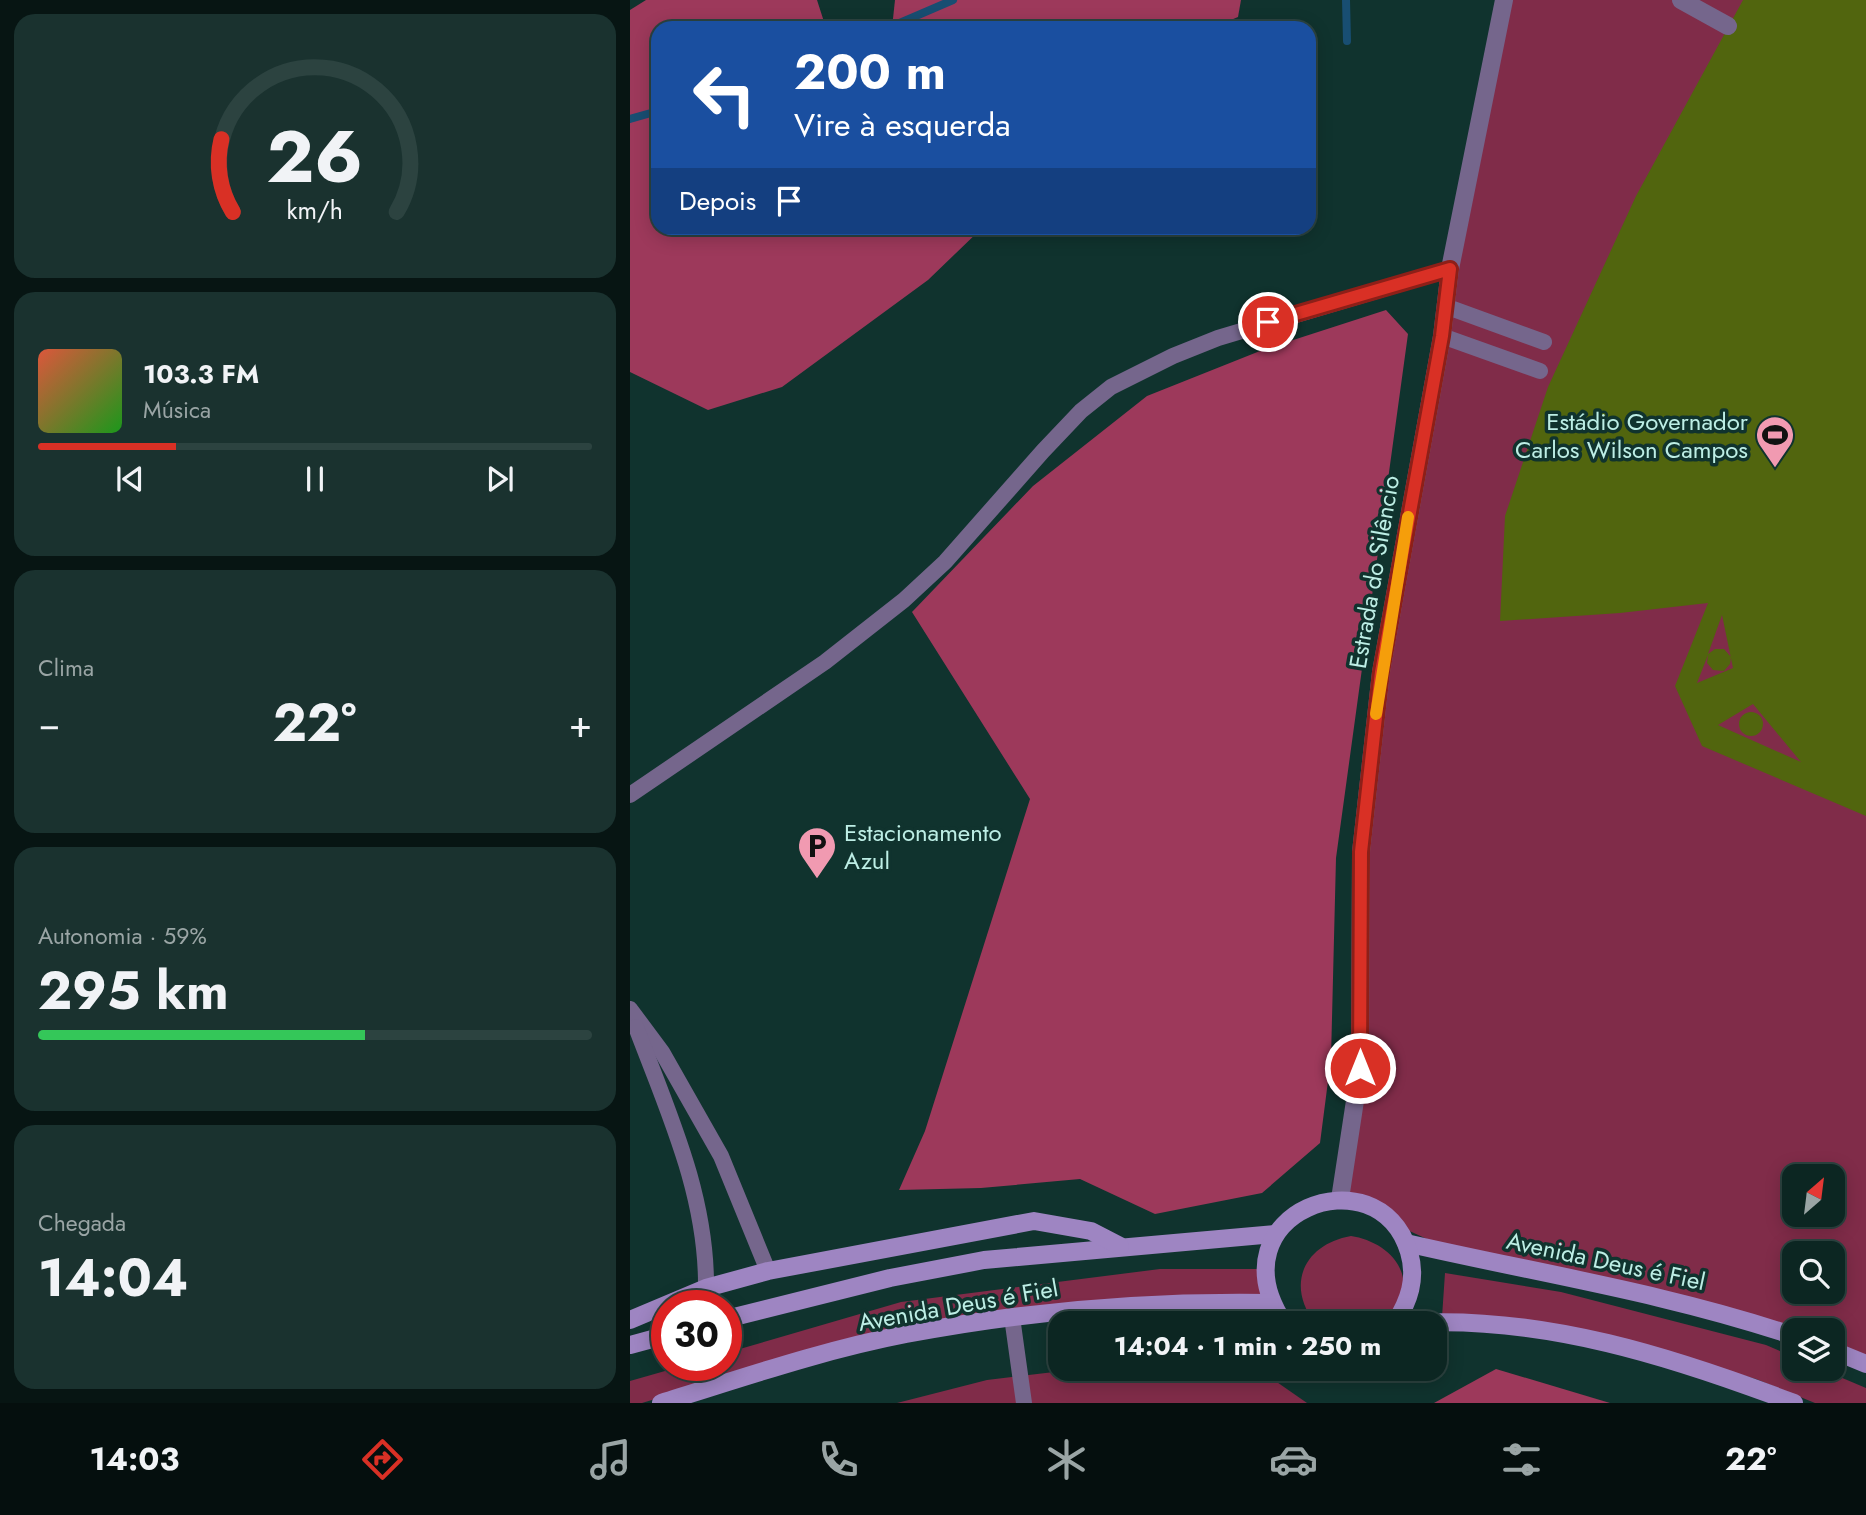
<!DOCTYPE html>
<html lang="pt">
<head>
<meta charset="utf-8">
<style>
	body { margin:0; font-family:Jost,sans-serif; background:#1a322f; color:#f1f3f6; height:100vh; display:flex; flex-direction:column; font-size:26px; white-space:nowrap }
	* { box-sizing:border-box; margin:0 }
	p { font-size:23px; color:#9aa5a5 }
	.icon { flex:none; width:38px; height:38px; fill:none; stroke:currentColor; stroke-width:2; stroke-linecap:round; stroke-linejoin:round }
	.map { position:relative; flex:1; overflow:hidden }
	.panel { display:flex; flex-direction:column; gap:14px; padding:14px; background:#071513; width:630px }
	.panel>* { flex:none }
	.hud { position:absolute; left:21px; top:21px; width:665px; height:214px; border-radius:21px; box-shadow:0 4px 18px #0003,0 0 0 2px #2c4340; background:#1a4fa0; color:#fff; overflow:hidden }
	.needle { width:46px; rotate:28deg }
	.tools { position:absolute; left:1152px; top:1164px; display:grid; gap:14px }
	.tools a { display:grid; place-items:center; width:63px; height:63px; border-radius:14px; background:#0c2622; box-shadow:0 4px 18px #0003,0 0 0 2px #2c4340; font-size:35px }
	.speed { position:absolute; left:21px; top:1290px; display:flex; gap:14px; font-size:35px; font-weight:700; text-align:center }
	.speed>* { display:grid; place-content:center; width:91px; height:91px; border-radius:50%; background:#0c2622; box-shadow:0 4px 18px #0003,0 0 0 2px #2c4340; line-height:1 }
	.speed .limit { border:10px solid #d22; background:#fff; color:#111 }
	.pin { position:absolute; display:grid; place-items:center; width:60px; height:60px; color:#fff; margin:-30px; border:4px solid #fff; border-radius:50%; box-shadow:0 2px 7px #0007 }
	.me { position:absolute; width:77px; margin:-38px; rotate:0deg; stroke-linejoin:round; filter:drop-shadow(0 0 5px #0008) }
	.turn { display:flex; align-items:center; gap:24px; height:147px; padding:0 28px; font-size:32px }
	.turn .icon { width:91px; height:91px; stroke-width:2.5 }
	.turn b { display:block; font-size:49px; line-height:60px }
	.then { display:flex; align-items:center; height:66px; padding:0 28px; background:#0003; gap:14px; font-size:26px }
	.big { font-size:52px; font-weight:700; line-height:1.1 }
	.panel .card { flex:1; display:flex; flex-direction:column; justify-content:center; gap:10px; min-width:0; padding:0 24px; border-radius:21px; background:#1a322f }
	.panel .dial { align-items:center; gap:0 }
	.dial svg { height:182px; overflow:visible; fill:none; stroke:#2c4340; stroke-width:7; stroke-linecap:round; text-anchor:middle }
	.dial text { fill:#f1f3f6; stroke:none }
	.song { display:flex; align-items:center; gap:21px }
	.cover { width:84px; height:84px; border-radius:10px; background:linear-gradient(135deg,hsl(10 70% 55%),hsl(120 70% 35%)) }
	.played { height:7px; border-radius:4px; background:linear-gradient(90deg,#d93025 25%,#2c4340 25%) }
	.keys { display:flex; justify-content:space-around; direction:ltr }
	.heat { display:flex; justify-content:space-between; align-items:center; font-size:38px; direction:ltr }
	.charge { height:10px; border-radius:5px; background:linear-gradient(90deg,#34c759 59%,#2c4340 0) }
	.trip { position:absolute; left:418px; top:1311px; width:399px; height:70px; border-radius:21px; background:#0c2622; box-shadow:0 4px 18px #0003,0 0 0 2px #2c4340; font-weight:700; line-height:70px; text-align:center }
	.menu { display:flex; height:112px; justify-content:space-around; align-items:center; background:#050f0e; color:#9aa5a5 }
	.menu .icon { width:49px; height:49px }
	.menu .current { color:#d93025 }
	.menu b { font-size:32px; color:#f1f3f6 }
	main { display:flex; flex:1; min-height:0 }
	.map>svg:first-child { display:block }
</style>
</head>
<body>
<main>
<section class="panel">
<div class="card dial"><svg viewBox="0 0 100 80">
<path d="M14 69A42 42 0 1 1 86 69"/>
<path d="M14 69A42 42 0 0 1 9 37" stroke="#d93025"/>
<text x="50" y="56" font-size="32" font-weight="700">26</text>
<text x="50" y="72" font-size="11">km/h</text>
</svg></div>
<div class="card">
<div class="song"><i class="cover"></i><div><b>103.3 FM</b><p>Música</p></div></div>
<div class="played"></div>
<div class="keys"><svg class="icon" aria-label="previous" viewBox="0 0 24 24"><path d="M18 5L8 12l10 7zM5 5v14"/></svg><svg class="icon" aria-label="pause" viewBox="0 0 24 24"><path d="M8 5v14M16 5v14"/></svg><svg class="icon" aria-label="next" viewBox="0 0 24 24"><path d="M6 5l10 7-10 7zM19 5v14"/></svg></div>
</div>
<div class="card"><p>Clima</p>
<div class="heat"><a>−</a><b class="big">22°</b><a>+</a></div>
</div>
<div class="card"><p>Autonomia · 59%</p><b class="big">295 km</b><div class="charge"></div></div>
<div class="card"><p>Chegada</p><b class="big">14:04</b></div>
</section>
<div class="map">
<svg width="1236" height="1403" viewBox="0 0 1236 1403">
	<rect width="100%" height="100%" fill="#10332e"/>
	<g fill="#802c49" fill-rule="evenodd">
		<path d="M 874,0 L 1236,0 L 1236,1364 L 1202,1350 L 1202,1330 L 1164,1330 L 836,1257 L 710,1199 L 730,1068 L 731,852 L 751,672 ZM 1164,1176 L 1202,1176 L 1202,1214 L 1164,1214 ZM 1164,1253 L 1202,1253 L 1202,1292 L 1164,1292 Z"/>
		<path d="M 721,1236 C 748,1240 778,1260 773,1292 C 771,1302 763,1314 759,1323 L 685,1323 C 655,1284 675,1244 721,1236 Z"/>
		<path d="M 530,1269 L 634,1269 L 632,1311 L 563,1304 L 357,1321 L 154,1360 L 12,1403 L 0,1403 L 0,1381 L 56,1365 L 96,1365 L 96,1353 L 271,1302 Z"/>
		<path d="M 815,1273 L 931,1292 L 1136,1345 L 1164,1357 L 1164,1368 L 1191,1369 L 1236,1388 L 1236,1403 L 1185,1403 L 1126,1379 L 967,1334 L 812,1317 Z"/>
		<path d="M 458,1368 L 628,1369 L 677,1403 L 267,1403 L 357,1380 Z"/>
	</g>
	<g fill="#9d395b">
		<path d="M 16,0 L 187,0 L 196,28 L 28,28 L 28,228 L 352,228 L 298,280 L 152,387 L 78,410 L 0,372 L 0,10 Z"/>
		<path d="M 265,0 L 611,0 L 608,17 L 582,28 L 262,28 Z"/>
		<path d="M 756,310 L 778,334 L 706,858 L 701,1058 L 690,1143 L 632,1193 L 525,1214 L 450,1179 L 351,1188 L 269,1190 L 295,1131 L 400,799 L 282,612 L 403,486 L 517,396 L 635,349 Z"/>
		<path d="M 866,1369 L 980,1403 L 804,1403 Z"/>
	</g>
	<g fill="none" stroke-linecap="round" stroke-linejoin="round">
		<g stroke="#184e72" stroke-width="8">
			<path d="M 716,0 L 717,41"/>
			<path d="M 258,28 L 323,0"/>
			<path d="M 0,119 L 28,111"/>
		</g>
	</g>
	<g fill="#51650e" fill-rule="evenodd">
		<path d="M 1113,0 L 1236,0 L 1236,816 L 1072,746 L 1045,686 L 1078,603 L 990,613 L 870,621 L 875,516 L 918,387 L 1006,196 ZM 1092,615 L 1103,668 L 1067,683 L 1078,655 L 1077,663 L 1083,670 L 1094,671 L 1100,664 L 1101,657 L 1094,649 L 1085,649 L 1078,654 ZM 1123,704 L 1171,762 L 1088,725 Z"/>
		<circle cx="1121" cy="724" r="12"/>
	</g>
	<g fill="none" stroke-linecap="round" stroke-linejoin="round">
		<g stroke="#75668c" stroke-width="16">
			<path d="M 815,306 L 914,342"/>
			<path d="M 812,336 L 910,371"/>
			<path d="M 0,795 L 195,662 L 274,600 L 315,562 L 413,451 L 451,411 L 481,387 L 543,356 L 588,338 L 820,269"/>
			<path d="M 0,1009 L 32,1052 L 91,1156 L 138,1271"/>
			<path d="M 6,1027 C 38,1112 77,1195 76,1288"/>
			<path d="M 382,1317 L 394,1403"/>
		</g>
		<g stroke="#75668c" stroke-width="18">
			<path d="M 1051,0 L 1098,26"/>
			<path d="M 710,1199 L 730,1068 L 731,852 L 751,672 L 812,336 L 820,269 L 874,0"/>
		</g>
		<g stroke="#9e85c2" stroke-width="18">
			<path d="M 776,1243 C 906,1273 1037,1293 1164,1336"/>
			<path d="M 96,1319 L 260,1278 L 354,1260 L 645,1234"/>
			<path d="M 0,1320 L 76,1288 L 138,1271 L 404,1221 L 461,1231 L 490,1246"/>
			<path d="M 654,1323 C 581,1213 748,1150 779,1252 C 787,1279 779,1301 765,1323"/>
			<path d="M 784,1323 C 915,1316 1043,1357 1164,1403"/>
			<path d="M 0,1345 L 37,1335"/>
			<path d="M 1202,1350 L 1236,1364"/>
			<path d="M 31,1403 C 112,1378 193,1350 276,1334 C 396,1311 518,1301 640,1303"/>
		</g>
	</g>
	<g fill="none" stroke-linecap="round" stroke-linejoin="round">
		<defs>
			<path id="route" d="M 638,322 L 820,269 L 812,336 L 751,672 L 731,852 L 730,1068"/>
		</defs>
		<use href="#route" stroke="#8d1f18" stroke-width="18"/>
		<use href="#route" stroke="#d93025" stroke-width="12"/>
		<path stroke="#f59e0b" stroke-width="12" d="M 746,714 L 778,517"/>
	</g>
	<defs>
		<symbol id="stadium-pin" viewBox="-11 -11 22 30"><path d="M0 17L-7.5 6A9.5 9.5 0 1 1 7.5 6Z" fill="#f19ab1" stroke="#10332e"/><path d="M0-5a6.5 5 0 1 0 0 10a6.5 5 0 1 0 0-10ZM-3.5-1.8h7v3.6h-7Z" fill="#111"/></symbol>
		<symbol id="parking-pin" viewBox="-11 -11 22 30"><path d="M0 17L-7.5 6A9.5 9.5 0 1 1 7.5 6Z" fill="#f19ab1" stroke="#10332e"/><path d="M-3.5-5.5H1a3.5 3.5 0 0 1 0 7H-1V5.5H-3.5ZM-1-3.4V-.6H.8a1.4 1.4 0 0 0 0-2.8Z" fill="#111"/></symbol>
	</defs>
	<g fill-rule="evenodd">
		<use href="#stadium-pin" x="1123" y="413" width="44" height="60"/>
		<use href="#parking-pin" x="165" y="824" width="44" height="60"/>
	</g>
	<g text-anchor="middle" dominant-baseline="central" stroke-width="7" stroke-linejoin="round" paint-order="stroke">
		<g font-size="24" fill="#bdeee5" stroke="#10332e" text-anchor="end">
			<text x="1118" y="421">Estádio Governador<tspan x="1118" dy="28">Carlos Wilson Campos</tspan></text>
			<text x="214" y="832" text-anchor="start">Estacionamento<tspan x="214" dy="28">Azul</tspan></text>
		</g>
		<g font-size="24" fill="#bdeee5" stroke="#10332e">
			<text transform="translate(744 572) rotate(-80)">Estrada do Silêncio</text>
			<text transform="translate(976 1261) rotate(12)">Avenida Deus é Fiel</text>
			<text transform="translate(328 1305) rotate(-10)">Avenida Deus é Fiel</text>
		</g>
	</g>
</svg>
<div class="tools">
<a><svg class="needle" viewBox="-14 -14 28 28"><path d="M0-13l5 13h-10z" fill="#e53935"/><path d="M0 13l5-13h-10z" fill="#9aa5a5"/></svg></a>
<a><svg class="icon" aria-label="search" viewBox="0 0 24 24"><circle cx="10" cy="10" r="6"/><path d="M15 15l6 6"/></svg></a>
<a><svg class="icon" aria-label="layers" viewBox="0 0 24 24"><path d="M12 4l9 5-9 5-9-5zM3 14l9 5 9-5"/></svg></a>
</div>
<div class="speed"><div class="limit">30</div></div>
<div class="pin" style="left:638px;top:322px;background:#d93025"><svg class="icon" aria-label="arrive" viewBox="0 0 24 24"><path d="M6 21V4h12l-3 4 3 4H6"/></svg></div>
<svg class="me" style="left:730px;top:1068px" viewBox="-20 -20 40 40"><circle r="17" fill="#d93025" stroke="#fff" stroke-width="3"/><path d="M0-11L8 9 0 5-8 9z" fill="#fff"/></svg>
<div class="trip">14:04 · 1 min · 250 m</div>
<div class="hud">
<div class="turn"><svg class="icon" aria-label="left" viewBox="0 0 24 24"><path d="M17 20v-9H6M10 6l-5 5 5 5"/></svg><div><b>200 m</b>Vire à esquerda</div></div>
<div class="then">Depois<svg class="icon" aria-label="arrive" viewBox="0 0 24 24"><path d="M6 21V4h12l-3 4 3 4H6"/></svg></div>
</div>
</div>
</main>
<nav class="menu">
<b>14:03</b>
<svg class="icon current" aria-label="directions" viewBox="0 0 24 24"><path d="M12 3l9 9-9 9-9-9zM9 14v-3h6M13 9l2 2-2 2"/></svg>
<svg class="icon" aria-label="music" viewBox="0 0 24 24"><path d="M9 18V5l10-2v13"/><circle cx="6" cy="18" r="3"/><circle cx="16" cy="16" r="3"/></svg>
<svg class="icon" aria-label="phone" viewBox="0 0 24 24"><path d="M5 4h4l2 5-3 2q2 4 5 5l2-3 5 2v4C11 20 4 13 5 4z"/></svg>
<svg class="icon" aria-label="climate" viewBox="0 0 24 24"><path d="M12 3v18M4 7l16 10M4 17L20 7"/></svg>
<svg class="icon" aria-label="car" viewBox="0 0 24 24"><path d="M5 17H2v-5l4-1 3-4h7l3 4 3 1v5h-3M9 17h6M6 11h13"/><circle cx="7" cy="17" r="2"/><circle cx="17" cy="17" r="2"/></svg>
<svg class="icon" aria-label="filters" viewBox="0 0 24 24"><path d="M4 7h16M4 17h16"/><circle cx="9" cy="7" r="2"/><circle cx="15" cy="17" r="2"/></svg>
<b>22°</b>
</nav>
</body>
</html>
